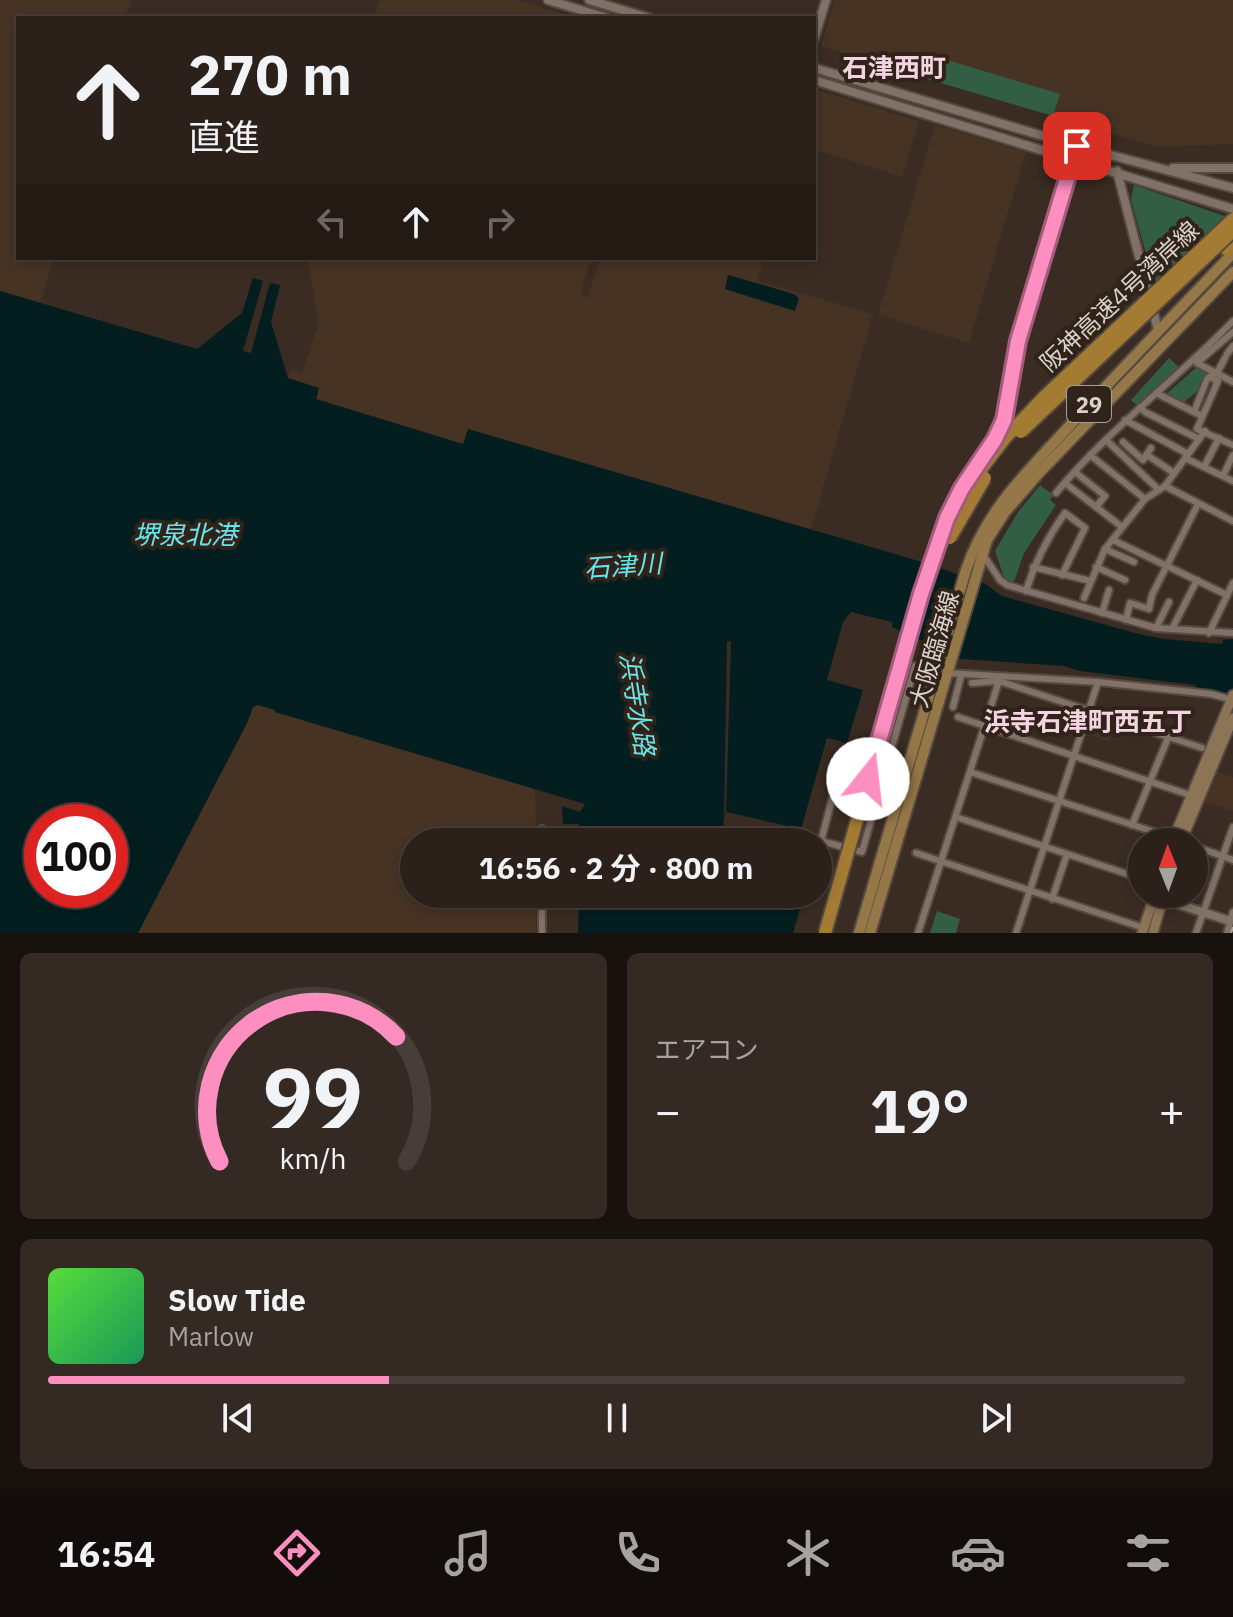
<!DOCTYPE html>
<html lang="ja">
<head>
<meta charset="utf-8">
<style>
	body { margin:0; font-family:"IBM Plex Sans","Noto Sans JP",sans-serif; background:#342923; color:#f1f3f6; height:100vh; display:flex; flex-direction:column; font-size:30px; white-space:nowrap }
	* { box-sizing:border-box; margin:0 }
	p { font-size:26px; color:#a6a3a2 }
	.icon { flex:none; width:44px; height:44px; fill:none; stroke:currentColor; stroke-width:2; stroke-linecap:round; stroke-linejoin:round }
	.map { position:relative; height:933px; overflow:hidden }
	.drawer { display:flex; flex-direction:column; gap:20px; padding:20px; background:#18120e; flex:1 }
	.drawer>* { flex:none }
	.guide { position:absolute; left:16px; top:16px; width:800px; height:244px; border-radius:0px; box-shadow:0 4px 12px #0003,0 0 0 2px #483e39; background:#2c211a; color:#f1f3f6; overflow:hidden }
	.needle { width:52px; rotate:359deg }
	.fabs { position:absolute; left:1128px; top:828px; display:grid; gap:16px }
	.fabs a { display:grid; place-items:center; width:80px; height:80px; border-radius:50%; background:#2c211a; box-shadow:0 4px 12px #0003,0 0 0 2px #483e39; font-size:40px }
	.speed { position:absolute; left:24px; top:804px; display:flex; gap:16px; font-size:40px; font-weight:700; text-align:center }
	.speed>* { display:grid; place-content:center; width:104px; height:104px; border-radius:50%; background:#2c211a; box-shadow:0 4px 12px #0003,0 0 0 2px #483e39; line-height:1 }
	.speed .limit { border:12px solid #d22; background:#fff; color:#111 }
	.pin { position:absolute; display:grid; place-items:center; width:68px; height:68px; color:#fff; margin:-34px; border-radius:16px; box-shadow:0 4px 12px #0006 }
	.me { position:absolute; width:88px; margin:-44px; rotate:16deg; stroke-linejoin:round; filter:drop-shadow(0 0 6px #0008) }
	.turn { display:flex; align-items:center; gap:28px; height:168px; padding:0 40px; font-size:36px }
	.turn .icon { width:104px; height:104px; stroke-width:2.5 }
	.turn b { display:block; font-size:56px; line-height:68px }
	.lanes { display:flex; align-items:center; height:76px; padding:0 40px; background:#0003; justify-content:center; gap:40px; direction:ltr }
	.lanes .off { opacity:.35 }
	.big { font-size:60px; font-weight:700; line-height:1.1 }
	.drawer .tile { flex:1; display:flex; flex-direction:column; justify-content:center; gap:12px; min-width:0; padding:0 28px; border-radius:12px; background:#342923 }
	.drawer .dial { align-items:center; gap:0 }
	.dial svg { height:208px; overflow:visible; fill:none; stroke:#483e39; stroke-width:7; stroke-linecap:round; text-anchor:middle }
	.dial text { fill:#f1f3f6; stroke:none }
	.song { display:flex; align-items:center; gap:24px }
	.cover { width:96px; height:96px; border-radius:12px; background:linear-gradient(135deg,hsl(110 70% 55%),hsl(150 70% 35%)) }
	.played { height:8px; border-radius:4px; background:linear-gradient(90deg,#fd8ec0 30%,#483e39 30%) }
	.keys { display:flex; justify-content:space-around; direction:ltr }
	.heat { display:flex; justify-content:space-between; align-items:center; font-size:44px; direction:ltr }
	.drawer .tiles { flex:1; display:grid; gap:20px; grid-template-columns:1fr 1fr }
	.tile:last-child { grid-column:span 2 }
	.trip { position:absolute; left:400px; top:828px; width:432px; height:80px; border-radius:40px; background:#2c211a; box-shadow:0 4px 12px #0003,0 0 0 2px #483e39; font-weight:700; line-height:80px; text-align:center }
	.menu { display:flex; height:128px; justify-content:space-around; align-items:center; background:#120d0a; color:#a6a3a2 }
	.menu .icon { width:56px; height:56px }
	.menu .active { color:#fd8ec0 }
	.menu b { font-size:36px; color:#f1f3f6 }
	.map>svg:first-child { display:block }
</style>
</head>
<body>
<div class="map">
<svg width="1233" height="933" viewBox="0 0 1233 933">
	<rect width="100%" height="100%" fill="#3a2c22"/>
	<g fill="#463324">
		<path d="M 0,0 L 131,0 L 125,18 L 18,18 L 18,258 L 54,258 L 40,303 L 0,291 Z"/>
		<path d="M 379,0 L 518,0 L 577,18 L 373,18 Z"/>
		<path d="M 834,0 L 1233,0 L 1233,144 L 1157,147 L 821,46 Z"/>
		<path d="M 814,89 L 919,121 L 902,177 L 814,149 Z"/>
		<path d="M 935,125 L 1026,152 L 969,343 L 878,315 Z"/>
		<path d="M 307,258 L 591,258 L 580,294 L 588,297 L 600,258 L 764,258 L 757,281 L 873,314 L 811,530 L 468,429 L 464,444 L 316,399 L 319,388 L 288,378 L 290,370 L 302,373 L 319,323 Z"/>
		<path d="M 258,705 L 275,710 L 275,712 L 535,788 L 536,842 L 414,842 L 414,894 L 536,894 L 536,933 L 138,933 L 247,724 L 253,706 Z"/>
		<path d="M 1092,714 L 1117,722 L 1110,742 L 1084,733 Z"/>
		<path d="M 1218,772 L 1233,777 L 1233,811 L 1204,802 Z"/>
	</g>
	<g fill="#325e45">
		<path d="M 917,51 L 1060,94 L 1053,116 L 910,74 Z"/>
		<path d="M 1134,185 L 1233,219 L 1157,294 L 1131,199 Z"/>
		<path d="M 1169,358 L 1181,369 L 1138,406 L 1131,400 Z"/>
		<path d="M 1198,366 L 1212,373 L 1202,387 L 1181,405 L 1163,397 Z"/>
		<path d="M 1040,485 L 1053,495 L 1050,500 L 1056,505 L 1024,553 L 1014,582 L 1005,580 L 995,551 L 1018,512 Z"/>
		<path d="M 937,911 L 960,919 L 956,933 L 930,933 Z"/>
	</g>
	<g fill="#041e20" fill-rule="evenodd">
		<path d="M 728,275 L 794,294 L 799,298 L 795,311 L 725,289 Z"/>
		<path d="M 253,278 L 263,281 L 243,351 L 251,353 L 270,283 L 280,285 L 271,322 L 288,378 L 319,388 L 316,399 L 463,444 L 468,429 L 912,559 L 984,583 L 1002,596 L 1139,634 L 1164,639 L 1222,644 L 1223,640 L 1233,639 L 1233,695 L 1196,688 L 1195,685 L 1080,671 L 1064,666 L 961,659 L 892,627 L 892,622 L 851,612 L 843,622 L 827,680 L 863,690 L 847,743 L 827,738 L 801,829 L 726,812 L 723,823 L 726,827 L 783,842 L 579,842 L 579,824 L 563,824 L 562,806 L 580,812 L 585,804 L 275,712 L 275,710 L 258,705 L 253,707 L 247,723 L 138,933 L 0,933 L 0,291 L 197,349 L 242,313 ZM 42,822 L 110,822 L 110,890 L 42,890 Z"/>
		<path d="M 579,894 L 804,894 L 793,933 L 578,933 Z"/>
	</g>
	<path fill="#3a2c22" d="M 731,641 L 726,811 L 724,821 L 727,642 Z"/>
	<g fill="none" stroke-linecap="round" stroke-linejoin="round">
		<defs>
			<g id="minor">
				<path d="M 1233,332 L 1197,363 L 1233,382"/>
				<path d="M 1227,354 L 1233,346"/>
				<path d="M 1217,373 L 1225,358"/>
				<path d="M 1209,377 L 1218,381 L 1197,429 L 1233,445"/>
				<path d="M 1156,393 L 1202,416"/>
				<path d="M 1140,407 L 1145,412 L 1199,439"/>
				<path d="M 1194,412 L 1207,379 L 1212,375"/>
				<path d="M 1125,420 L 1188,454"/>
				<path d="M 1106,440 L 1159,490"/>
				<path d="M 1123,442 L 1143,460 L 1151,448"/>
				<path d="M 1090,455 L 1145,499"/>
				<path d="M 1147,455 L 1174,473"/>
				<path d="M 1185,458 L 1233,481"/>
				<path d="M 1204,467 L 1219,438"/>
				<path d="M 1075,472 L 1105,496 L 1096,507"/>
				<path d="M 1223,476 L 1233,455"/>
				<path d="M 1065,483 L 1122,527"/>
				<path d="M 1165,486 L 1233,521"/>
				<path d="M 1056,493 C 1109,429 1176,380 1233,321"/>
				<path d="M 1113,540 L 1227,595"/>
				<path d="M 1105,549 L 1134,562"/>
				<path d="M 982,553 L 1000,580 L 1007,585 L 1156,628 L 1233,633"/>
				<path d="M 1033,567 L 1091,581"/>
				<path d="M 1096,567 L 1125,580"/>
				<path d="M 1026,591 C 1035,562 1047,538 1065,513 L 1085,528 L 1062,575"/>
				<path d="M 1084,598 L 1105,549 L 1145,499 L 1165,486 L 1205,431"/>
				<path d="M 1102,613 L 1109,590"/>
				<path d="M 1126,620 L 1130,603 L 1149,609 L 1152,595 L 1198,504"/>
				<path d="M 1156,628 L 1169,602"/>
				<path d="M 1172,629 L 1197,580"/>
				<path d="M 1209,633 L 1233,583"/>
				<path d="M 947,673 L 1098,682 L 1211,694 L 1233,700"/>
				<path d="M 972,683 L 999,681 L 1202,748"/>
				<path d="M 953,707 L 961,676"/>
				<path d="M 958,717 L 1190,795"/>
				<path d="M 970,772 L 1173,838"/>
				<path d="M 839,773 L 821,841 L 862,852 L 915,666 L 936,670"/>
				<path d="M 832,799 L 873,810"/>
				<path d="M 956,817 L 1067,854 L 1052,899"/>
				<path d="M 1132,825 L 1168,738"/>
				<path d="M 542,842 L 542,829"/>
				<path d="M 1194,846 L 1233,860"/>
				<path d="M 916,853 L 1144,928"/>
				<path d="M 1067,854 L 1142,879"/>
				<path d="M 542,933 L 542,894"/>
				<path d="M 918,933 L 999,681"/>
				<path d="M 1016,933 L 1098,682"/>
				<path d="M 1196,933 L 1233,827"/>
				<path d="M 1227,933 L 1233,912"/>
			</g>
			<g id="tertiary">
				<path d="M 548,0 L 607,18"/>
				<path d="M 589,0 L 649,18"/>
				<path d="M 814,39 L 826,0"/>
				<path d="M 814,68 L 1077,146 L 1233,188"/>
				<path d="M 814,80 L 1233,209"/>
				<path d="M 1173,168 L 1233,168"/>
				<path d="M 1117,171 L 1158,330"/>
				<path d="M 1162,899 L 1230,921"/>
			</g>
			<g id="secondary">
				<path d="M 1172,842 L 1233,695"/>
				<path d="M 1181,842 L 1233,718"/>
				<path d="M 1142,933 L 1155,894"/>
				<path d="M 1153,933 L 1164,894"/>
			</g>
			<g id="primary">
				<path d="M 859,933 L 966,570 C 987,508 1030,469 1073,422 C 1125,365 1180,309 1233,253"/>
				<path d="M 870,933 L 987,540 L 1005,512 L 1039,473 L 1233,272"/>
			</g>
			<g id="motorway">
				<path d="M 1226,249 L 1233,243"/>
				<path d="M 965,482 L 995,439 L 1004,420 L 1014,353 L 1073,158"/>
			</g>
		</defs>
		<use href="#minor" stroke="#554a41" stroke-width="10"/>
		<use href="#tertiary" stroke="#554a41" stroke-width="12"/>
		<use href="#secondary" stroke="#554a41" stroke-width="13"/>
		<use href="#primary" stroke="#554a41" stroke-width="14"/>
		<use href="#motorway" stroke="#554a41" stroke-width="16"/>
		<use href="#minor" stroke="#817166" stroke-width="6"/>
		<use href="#tertiary" stroke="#817166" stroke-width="8"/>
		<use href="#secondary" stroke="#8c7457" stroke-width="9"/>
		<use href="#primary" stroke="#967747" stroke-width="10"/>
		<use href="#motorway" stroke="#a47b33" stroke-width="12"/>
		<path stroke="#ada39b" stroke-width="2" stroke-dasharray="14 14" stroke-linecap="butt" d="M 1231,933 L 1233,927"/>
		<defs>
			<g id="motorway-bridge">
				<path d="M 1021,432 L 1233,231"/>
				<path d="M 950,538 L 985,478"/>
				<path d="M 825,933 L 921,594 L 932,561 L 955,510 L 969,485 L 1005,438 L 1046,395 L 1233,219"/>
			</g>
		</defs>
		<use href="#motorway-bridge" stroke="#554a41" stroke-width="16" stroke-linecap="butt"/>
		<use href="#motorway-bridge" stroke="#a47b33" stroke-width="12"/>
	</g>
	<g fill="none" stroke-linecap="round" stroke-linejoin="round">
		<defs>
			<path id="route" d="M 868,779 L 921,594 L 947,518 L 962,488 L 995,439 L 1004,420 L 1018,341 L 1077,146"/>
		</defs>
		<use href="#route" stroke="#a45c7d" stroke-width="20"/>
		<use href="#route" stroke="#fd8ec0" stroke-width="14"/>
	</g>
	<g text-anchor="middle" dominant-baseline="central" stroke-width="8" stroke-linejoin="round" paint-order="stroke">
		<rect fill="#302319" stroke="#a79e96" stroke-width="2" x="1067" y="386" width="44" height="36" rx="6"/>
		<g font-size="22" font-weight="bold" fill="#dad2cb">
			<text x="1089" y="404">29</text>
		</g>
		<g font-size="24" fill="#dad2cb" stroke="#302319">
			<text transform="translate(1119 296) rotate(-43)">阪神高速4号湾岸線</text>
			<text transform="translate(934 649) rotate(-74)">大阪臨海線</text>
		</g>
		<g font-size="26" font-weight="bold" fill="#f5d4e1" stroke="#302319">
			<text x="894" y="67">石津西町</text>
			<text x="1088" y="721">浜寺石津町西五丁</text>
		</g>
		<g font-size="26" font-style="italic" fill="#69e4ea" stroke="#302319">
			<text x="185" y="534">堺泉北港</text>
			<text transform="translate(623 565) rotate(-4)">石津川</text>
			<text transform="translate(638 704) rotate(81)">浜寺水路</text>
		</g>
	</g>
</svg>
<div class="fabs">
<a><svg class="needle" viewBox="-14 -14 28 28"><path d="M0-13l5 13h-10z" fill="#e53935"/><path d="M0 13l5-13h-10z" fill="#a6a3a2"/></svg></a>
</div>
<div class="speed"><div class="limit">100</div></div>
<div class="pin" style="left:1077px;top:146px;background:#d93025"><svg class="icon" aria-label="arrive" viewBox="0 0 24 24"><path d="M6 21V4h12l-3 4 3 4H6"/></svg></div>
<svg class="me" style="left:868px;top:779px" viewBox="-20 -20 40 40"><circle r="19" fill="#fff"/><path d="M0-13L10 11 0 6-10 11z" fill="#fd8ec0"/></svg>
<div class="trip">16:56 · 2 分 · 800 m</div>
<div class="guide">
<div class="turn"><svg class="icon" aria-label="ahead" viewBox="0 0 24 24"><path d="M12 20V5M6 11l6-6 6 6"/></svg><div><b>270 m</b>直進</div></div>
<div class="lanes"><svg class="icon off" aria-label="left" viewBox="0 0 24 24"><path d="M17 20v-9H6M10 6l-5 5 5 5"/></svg><svg class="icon" aria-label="ahead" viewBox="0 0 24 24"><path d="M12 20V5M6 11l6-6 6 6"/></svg><svg class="icon off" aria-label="right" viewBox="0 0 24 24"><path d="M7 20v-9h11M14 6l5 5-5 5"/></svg></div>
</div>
</div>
<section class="drawer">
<div class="tiles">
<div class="tile dial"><svg viewBox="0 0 100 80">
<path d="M14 69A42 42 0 1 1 86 69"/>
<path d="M14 69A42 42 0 0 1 82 21" stroke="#fd8ec0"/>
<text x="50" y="56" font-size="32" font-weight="700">99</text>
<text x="50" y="72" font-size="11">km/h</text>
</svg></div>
<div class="tile"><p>エアコン</p>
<div class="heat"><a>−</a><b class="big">19°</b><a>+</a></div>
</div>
<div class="tile">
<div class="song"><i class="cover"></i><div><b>Slow Tide</b><p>Marlow</p></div></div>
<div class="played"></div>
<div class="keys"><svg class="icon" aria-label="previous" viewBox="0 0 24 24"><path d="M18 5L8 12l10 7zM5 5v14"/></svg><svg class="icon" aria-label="pause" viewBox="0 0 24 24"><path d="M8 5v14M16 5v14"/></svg><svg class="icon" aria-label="next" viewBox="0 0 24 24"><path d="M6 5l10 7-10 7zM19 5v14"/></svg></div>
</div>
</div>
</section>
<nav class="menu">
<b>16:54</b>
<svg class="icon active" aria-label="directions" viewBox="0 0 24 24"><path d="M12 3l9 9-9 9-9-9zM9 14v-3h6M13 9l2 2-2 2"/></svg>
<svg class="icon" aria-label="music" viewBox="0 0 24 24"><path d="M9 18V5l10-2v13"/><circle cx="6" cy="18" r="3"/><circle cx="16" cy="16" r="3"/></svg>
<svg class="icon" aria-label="phone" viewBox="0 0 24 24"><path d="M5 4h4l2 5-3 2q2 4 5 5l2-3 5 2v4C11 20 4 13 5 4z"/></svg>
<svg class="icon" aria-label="climate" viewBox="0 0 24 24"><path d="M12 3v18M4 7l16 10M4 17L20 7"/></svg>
<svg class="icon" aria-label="car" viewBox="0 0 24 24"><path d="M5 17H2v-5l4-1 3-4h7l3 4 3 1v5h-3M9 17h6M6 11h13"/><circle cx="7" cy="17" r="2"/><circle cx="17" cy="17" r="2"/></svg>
<svg class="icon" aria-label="filters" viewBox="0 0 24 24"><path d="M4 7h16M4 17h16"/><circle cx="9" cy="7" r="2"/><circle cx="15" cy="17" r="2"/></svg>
</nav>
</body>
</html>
